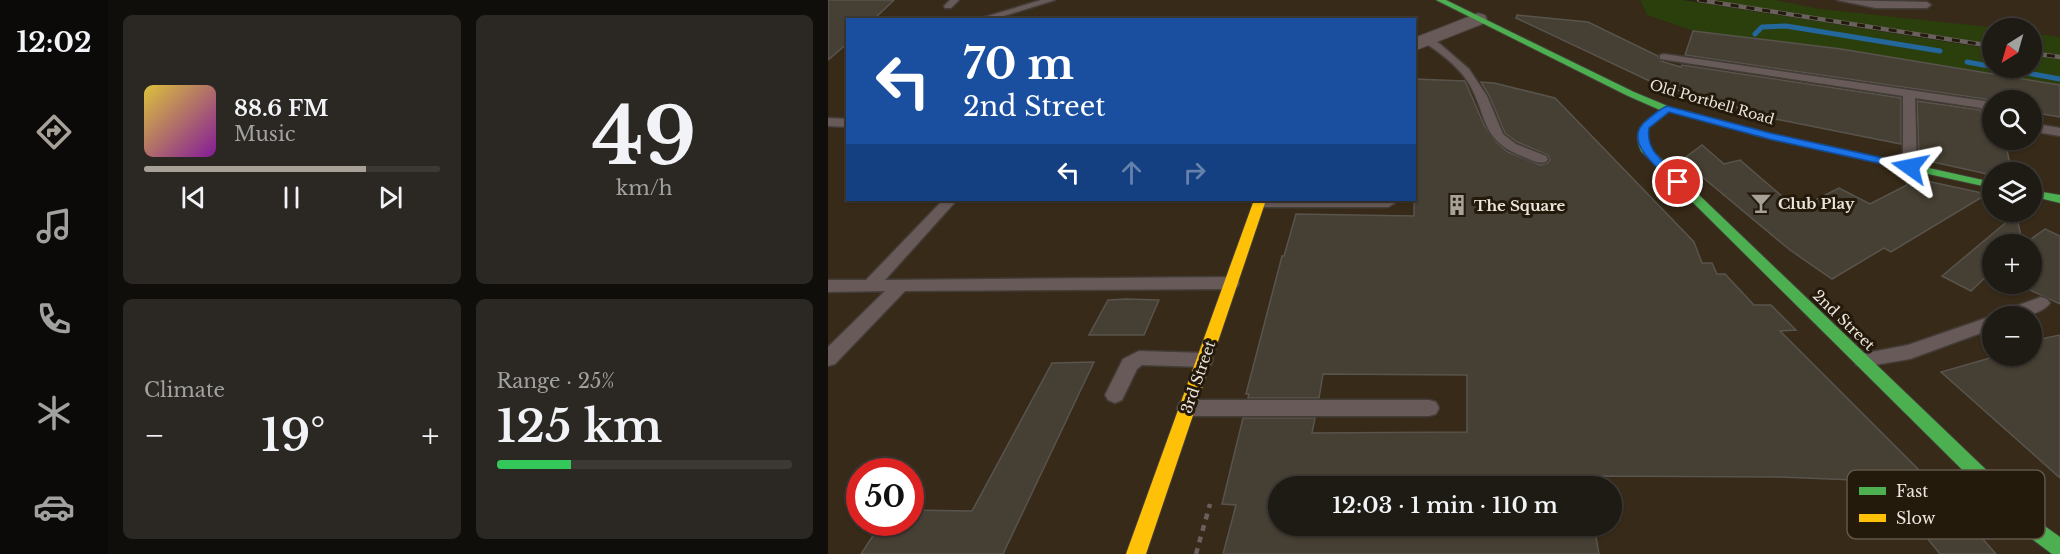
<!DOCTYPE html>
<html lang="en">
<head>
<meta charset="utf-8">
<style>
	body { margin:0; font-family:"Libre Baskerville",serif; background:#2b2722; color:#f1f3f6; height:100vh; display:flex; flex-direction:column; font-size:22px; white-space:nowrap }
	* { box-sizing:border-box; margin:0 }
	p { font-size:20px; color:#a1a1a0 }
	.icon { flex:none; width:33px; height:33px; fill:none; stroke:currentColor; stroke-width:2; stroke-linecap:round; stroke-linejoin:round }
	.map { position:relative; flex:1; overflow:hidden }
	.details { display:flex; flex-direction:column; gap:15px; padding:15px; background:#100e0b; width:720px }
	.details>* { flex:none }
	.top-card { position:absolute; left:18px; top:18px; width:570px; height:183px; border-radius:0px; box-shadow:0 2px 4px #0004,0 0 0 2px #3c3834; background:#1a4fa0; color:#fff; overflow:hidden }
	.needle { width:39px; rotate:217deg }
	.controls { position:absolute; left:1154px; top:18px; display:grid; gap:12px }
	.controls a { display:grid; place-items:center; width:60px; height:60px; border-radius:50%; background:#1e1a14; box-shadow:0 2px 4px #0004,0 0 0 2px #3c3834; font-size:30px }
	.speed { position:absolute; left:18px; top:458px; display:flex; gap:12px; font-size:30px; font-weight:700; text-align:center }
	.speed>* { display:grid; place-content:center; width:78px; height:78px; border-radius:50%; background:#1e1a14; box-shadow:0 2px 4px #0004,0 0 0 2px #3c3834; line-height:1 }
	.speed .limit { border:9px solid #d22; background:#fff; color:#111 }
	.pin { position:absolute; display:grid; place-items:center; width:51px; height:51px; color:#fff; margin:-26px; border:3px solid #fff; border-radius:50%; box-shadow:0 2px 6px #0007 }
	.me { position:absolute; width:66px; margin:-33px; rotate:282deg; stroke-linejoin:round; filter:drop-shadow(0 0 4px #0008) }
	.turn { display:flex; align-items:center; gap:21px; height:126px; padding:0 18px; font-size:27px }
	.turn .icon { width:78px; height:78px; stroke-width:2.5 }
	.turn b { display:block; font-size:42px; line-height:51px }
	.lanes { display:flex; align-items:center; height:57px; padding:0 18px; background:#0003; justify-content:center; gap:30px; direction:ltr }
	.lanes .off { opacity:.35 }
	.big { font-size:45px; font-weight:600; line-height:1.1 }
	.details .card { flex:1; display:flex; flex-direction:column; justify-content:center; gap:9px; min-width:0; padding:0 21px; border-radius:9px; background:#2b2722 }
	.details .dial { align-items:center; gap:0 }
	.dial b { font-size:78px; line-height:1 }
	.song { display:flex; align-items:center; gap:18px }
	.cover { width:72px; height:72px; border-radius:9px; background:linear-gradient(135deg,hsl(50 70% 55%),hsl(290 70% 35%)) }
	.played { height:6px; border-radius:3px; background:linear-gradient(90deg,#a7a198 75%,#3c3834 75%) }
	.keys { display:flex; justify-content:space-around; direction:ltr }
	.heat { display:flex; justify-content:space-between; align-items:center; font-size:33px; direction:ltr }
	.charge { height:9px; border-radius:4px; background:linear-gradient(90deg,#34c759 25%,#3c3834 0) }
	.details .tiles { flex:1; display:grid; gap:15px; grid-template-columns:repeat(2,1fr) }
	.trip { position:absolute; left:440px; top:476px; width:354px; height:60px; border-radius:30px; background:#1e1a14; box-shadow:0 2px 4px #0004,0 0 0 2px #3c3834; font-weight:600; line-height:60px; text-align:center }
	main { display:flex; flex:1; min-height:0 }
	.dock { display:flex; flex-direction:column; width:108px; justify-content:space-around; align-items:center; background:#0c0a08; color:#a1a1a0 }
	.dock .icon { width:42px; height:42px }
	.dock .selected { color:#a7a198 }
	.dock b { font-size:27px; color:#f1f3f6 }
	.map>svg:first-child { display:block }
</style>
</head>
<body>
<main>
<nav class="dock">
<b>12:02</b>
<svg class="icon selected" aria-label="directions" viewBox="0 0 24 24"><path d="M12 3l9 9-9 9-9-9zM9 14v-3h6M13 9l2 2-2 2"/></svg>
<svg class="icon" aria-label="music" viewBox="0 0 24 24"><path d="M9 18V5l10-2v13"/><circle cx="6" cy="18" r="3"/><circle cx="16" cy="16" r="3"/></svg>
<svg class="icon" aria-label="phone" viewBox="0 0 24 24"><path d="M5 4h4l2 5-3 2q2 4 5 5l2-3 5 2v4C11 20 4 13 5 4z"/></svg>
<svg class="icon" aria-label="climate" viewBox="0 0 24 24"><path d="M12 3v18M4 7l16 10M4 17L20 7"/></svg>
<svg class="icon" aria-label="car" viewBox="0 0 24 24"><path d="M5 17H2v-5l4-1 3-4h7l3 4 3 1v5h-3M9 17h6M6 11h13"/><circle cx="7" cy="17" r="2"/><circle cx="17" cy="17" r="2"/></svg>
</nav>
<section class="details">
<div class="tiles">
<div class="card">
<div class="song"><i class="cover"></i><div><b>88.6 FM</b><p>Music</p></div></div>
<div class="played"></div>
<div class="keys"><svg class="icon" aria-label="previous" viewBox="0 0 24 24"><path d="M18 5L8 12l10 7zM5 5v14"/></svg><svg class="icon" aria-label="pause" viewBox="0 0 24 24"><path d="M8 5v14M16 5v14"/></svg><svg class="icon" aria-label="next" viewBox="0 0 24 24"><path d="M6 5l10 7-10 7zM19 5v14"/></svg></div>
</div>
<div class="card dial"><b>49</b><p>km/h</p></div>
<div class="card"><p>Climate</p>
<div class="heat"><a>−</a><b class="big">19°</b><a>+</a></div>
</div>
<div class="card"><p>Range · 25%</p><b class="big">125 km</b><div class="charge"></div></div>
</div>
</section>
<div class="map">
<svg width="1232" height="554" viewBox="0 0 1232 554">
	<rect width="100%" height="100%" fill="#28231b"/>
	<g fill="#372a18" fill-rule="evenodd">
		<path d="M 0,0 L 812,0 L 819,15 L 865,31 L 1232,89 L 1232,554 L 0,554 ZM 20,20 L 586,20 L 586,200 L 20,200 ZM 1164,100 L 1203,100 L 1203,140 L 1164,140 ZM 1164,172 L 1203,172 L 1203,212 L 1164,212 ZM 1164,244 L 1203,244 L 1203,284 L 1164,284 ZM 1164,316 L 1203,316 L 1203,356 L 1164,356 ZM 32,471 L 82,471 L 82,522 L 32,522 ZM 450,486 L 783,486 L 783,525 L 450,525 Z"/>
		<path d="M 880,0 L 1232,0 L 1232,56 L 1203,51 L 1203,28 L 1164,28 L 1164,45 Z"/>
	</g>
	<g fill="#2b3f0c">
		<path d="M 812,0 L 855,0 L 1164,49 L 1164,68 L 1203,68 L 1203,55 L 1232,59 L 1232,85 L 865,31 L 819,15 Z"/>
		<path d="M 881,0 L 946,0 L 992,9 L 1170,28 L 1164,28 L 1164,44 Z"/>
		<path d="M 1203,33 L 1232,37 L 1232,55 L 1203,50 Z"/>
	</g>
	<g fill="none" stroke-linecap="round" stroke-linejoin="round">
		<g stroke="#24679c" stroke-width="5">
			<path d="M 927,34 L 934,27 L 958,26 L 1112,51"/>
			<path d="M 1139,62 L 1232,79"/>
		</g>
	</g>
	<g fill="#463f33" stroke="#58544d" stroke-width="1.5">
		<path d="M 0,0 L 66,0 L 45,20 L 20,20 L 20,43 L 0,60 Z"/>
		<path d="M 689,15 L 760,22 L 830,56 L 832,61 L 853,67 L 854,65 L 1073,98 L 1073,144 L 947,119 L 828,84 L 688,18 Z"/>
		<path d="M 865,31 L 1013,49 L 1232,85 L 1232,117 L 1203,112 L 1203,100 L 1164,100 L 1164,103 L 1157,99 L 857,55 Z"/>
		<path d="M 586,79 L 637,81 L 656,125 L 669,143 L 680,152 L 712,165 L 720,163 L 722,160 L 720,155 L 689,142 L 677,133 L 661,95 L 653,82 L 666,83 L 727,98 L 866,242 L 874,263 L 884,263 L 889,274 L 897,274 L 926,305 L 943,305 L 968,330 L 952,331 L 1114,493 L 1168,554 L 1112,554 L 1053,481 L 948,477 L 760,476 L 761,486 L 450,486 L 450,525 L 766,525 L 771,554 L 395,554 L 408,505 L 394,504 L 415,418 L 487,418 L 484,433 L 639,432 L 639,375 L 495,374 L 491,398 L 420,398 L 421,394 L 418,394 L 454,256 L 456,256 L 468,214 L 586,216 Z"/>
		<path d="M 1089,101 L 1152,110 L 1158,123 L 1164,125 L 1164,140 L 1177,140 L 1183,169 L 1179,168 L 1179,172 L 1164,172 L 1164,175 L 1091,159 Z"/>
		<path d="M 874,145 L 896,164 L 912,160 L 969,209 L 1011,188 L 1042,204 L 1079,185 L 1080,177 L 1159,194 L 1063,252 L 1056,248 L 1004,279 L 962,250 L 854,160 Z"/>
		<path d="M 1188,214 L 1195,244 L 1164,244 L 1164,271 L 1143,291 L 1114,276 Z"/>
		<path d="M 1217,229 L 1232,236 L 1232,304 L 1189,284 L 1203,284 L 1203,244 L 1196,244 Z"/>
		<path d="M 280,300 L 298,299 L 331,300 L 316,335 L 261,335 Z"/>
		<path d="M 1232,335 L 1232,478 L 1113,372 L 1169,356 L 1203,356 L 1203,341 Z"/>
		<path d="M 266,362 L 175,554 L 33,554 L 54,522 L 82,522 L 82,510 L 144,511 L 224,363 Z"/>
	</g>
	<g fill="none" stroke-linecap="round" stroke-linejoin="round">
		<defs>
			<g id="lane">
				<path d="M 122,0 L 131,0 L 123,8 L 117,8 L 116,6 Z"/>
				<path d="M 213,0 L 227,0 L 163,20 L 147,20 Z"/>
				<path d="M 1009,0 L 1099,2 L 1103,5 L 1099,8 L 1048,8 Z"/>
				<path d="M 596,38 L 604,38 L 612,44 L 641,69 L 659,96 L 675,134 L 688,144 L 718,156 L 720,159 L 718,162 C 710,164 703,160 696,157 C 649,139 661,113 638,79 C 627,64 612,53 596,42 Z"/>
				<path d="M 836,54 L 1157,101 L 1161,103 L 1164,107 L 1164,123 L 1160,122 L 1153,108 L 1087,98 L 1089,167 L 1082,171 L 1075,167 L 1075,96 L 832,59 L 832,55 Z"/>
				<path d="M 0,118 L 20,119 L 20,127 L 0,126 Z"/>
				<path d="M 1203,123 L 1232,128 L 1232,136 L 1203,131 Z"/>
				<path d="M 115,200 L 129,200 L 57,280 L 403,277 L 409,279 L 411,283 L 409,287 L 403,289 L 77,291 L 7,364 L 0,366 L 0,347 L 57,291 L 0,292 L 0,280 L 38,280 Z"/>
				<path d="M 431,200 L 563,200 L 567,203 L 560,207 L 426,207 L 424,204 Z"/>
				<path d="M 1213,297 L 1219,299 L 1222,303 C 1212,317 1184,318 1169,316 L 1172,312 Z"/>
				<path d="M 1164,316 L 1167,316 L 1164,316 L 1164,329 L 1082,359 L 1035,367 L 1028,365 L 1026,360 L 1028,355 L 1080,345 Z"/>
				<path d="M 311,351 L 376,353 L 383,355 L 385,360 L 383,365 L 376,367 L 314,365 L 309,369 L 294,400 L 287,403 L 280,400 L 277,395 L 295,359 Z"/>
				<path d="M 359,400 L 601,400 L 608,402 L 611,408 L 608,414 L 601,416 L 359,416 L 352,414 L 349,408 L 352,402 Z"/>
			</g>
			<path id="street" d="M 650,13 L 657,15 L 659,19 L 657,23 L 586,51 L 586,38 Z"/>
			<g id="fast">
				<path d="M 608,0 L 618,0 L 806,92 L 842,107 L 942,133 L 1164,182 L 1164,188 L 941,139 L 841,112 L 821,128 L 819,138 L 822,148 L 1218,527 L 1232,537 L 1232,554 L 1224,554 L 1204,539 L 813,151 C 803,128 816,122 832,110 L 800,96 Z"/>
				<path d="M 1203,190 L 1232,195 L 1232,203 L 1203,196 Z"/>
			</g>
			<path id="slow" d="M 426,200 L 438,200 L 318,554 L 298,554 Z"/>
		</defs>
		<use href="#lane" stroke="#433d37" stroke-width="3"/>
		<use href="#street" stroke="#433d37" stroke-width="2"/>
		<use href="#fast" stroke="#433d37" stroke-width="2"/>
		<use href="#slow" stroke="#433d37" stroke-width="2"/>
		<path stroke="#695f5c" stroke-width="4.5" stroke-dasharray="6 6" stroke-linecap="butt" d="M 368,554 L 382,504"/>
		<use href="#lane" fill="#675a59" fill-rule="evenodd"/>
		<use href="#street" fill="#675a59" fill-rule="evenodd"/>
		<use href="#fast" fill="#4caf50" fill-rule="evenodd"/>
		<use href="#slow" fill="#ffc107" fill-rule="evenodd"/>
		<defs>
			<g id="rail">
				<path d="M 871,0 L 1164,46"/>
				<path d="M 1203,53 L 1232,57"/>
			</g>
		</defs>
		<use href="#rail" stroke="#69615d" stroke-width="4.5"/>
		<use href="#rail" stroke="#241a0c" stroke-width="3" stroke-dasharray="8" stroke-linecap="butt"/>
	</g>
	<path fill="#1a73e8" stroke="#114b97" stroke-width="1.5" d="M 839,106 L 942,133 L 1082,164 L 1088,167 L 1082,170 L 941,139 L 841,112 L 821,128 C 817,155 841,163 856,182 L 850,185 L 846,184 C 831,168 792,141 819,120 C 825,115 832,109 839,106 Z"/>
	<defs>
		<symbol id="bar-bare" viewBox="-9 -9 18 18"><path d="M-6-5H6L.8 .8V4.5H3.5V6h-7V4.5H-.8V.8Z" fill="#a7a198" stroke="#241a0c" stroke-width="2.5" paint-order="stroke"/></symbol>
		<symbol id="building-bare" viewBox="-9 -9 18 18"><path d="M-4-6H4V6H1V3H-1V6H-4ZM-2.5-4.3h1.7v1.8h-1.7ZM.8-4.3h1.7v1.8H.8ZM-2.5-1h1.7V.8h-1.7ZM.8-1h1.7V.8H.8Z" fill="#a7a198" stroke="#241a0c" stroke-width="2.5" paint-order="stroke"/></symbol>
	</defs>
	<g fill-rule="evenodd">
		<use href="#bar-bare" x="918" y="188" width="30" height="30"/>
		<use href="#building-bare" x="614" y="190" width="30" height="30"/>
	</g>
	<g text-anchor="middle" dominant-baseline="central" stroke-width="6" stroke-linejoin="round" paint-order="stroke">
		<g font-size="14" fill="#ece5dc" stroke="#241a0c">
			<text transform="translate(884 102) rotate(16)">Old Portbell Road</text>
		</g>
		<g font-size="15" font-weight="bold" fill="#ece5dc" stroke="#241a0c" text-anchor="start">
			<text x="950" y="203">Club Play</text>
			<text x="646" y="205">The Square</text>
		</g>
		<g font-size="15" fill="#ece5dc" stroke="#241a0c">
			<text transform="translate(1016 320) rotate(44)">2nd Street</text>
			<text transform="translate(370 377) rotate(-71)">3rd Street</text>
		</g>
	</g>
	<rect x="1019" y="470" width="198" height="69" rx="9" fill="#241a0c" stroke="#60574a" stroke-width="1.5"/>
	<rect x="1031" y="487" width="27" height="8" fill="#4caf50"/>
	<rect x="1031" y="514" width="27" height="8" fill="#ffc107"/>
	<g font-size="16" fill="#ece5dc">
		<text x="1068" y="497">Fast</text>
		<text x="1068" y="524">Slow</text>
	</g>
</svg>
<div class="controls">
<a><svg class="needle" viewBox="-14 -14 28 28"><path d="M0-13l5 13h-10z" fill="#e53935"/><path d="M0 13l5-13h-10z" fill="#a1a1a0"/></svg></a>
<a><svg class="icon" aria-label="search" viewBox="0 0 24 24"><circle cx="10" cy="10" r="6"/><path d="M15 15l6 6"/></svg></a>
<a><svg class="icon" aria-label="layers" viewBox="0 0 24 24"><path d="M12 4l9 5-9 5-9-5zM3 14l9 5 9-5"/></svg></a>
<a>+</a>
<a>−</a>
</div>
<div class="speed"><div class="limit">50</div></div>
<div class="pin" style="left:850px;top:182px;background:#d93025"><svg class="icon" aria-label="arrive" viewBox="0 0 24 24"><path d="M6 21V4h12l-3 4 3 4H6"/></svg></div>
<svg class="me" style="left:1082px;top:167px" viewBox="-20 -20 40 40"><path d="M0-17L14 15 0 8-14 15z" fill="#1a73e8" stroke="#fff" stroke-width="4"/></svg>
<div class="trip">12:03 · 1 min · 110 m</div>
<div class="top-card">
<div class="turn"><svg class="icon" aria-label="left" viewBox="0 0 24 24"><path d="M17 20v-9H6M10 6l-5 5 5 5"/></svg><div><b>70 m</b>2nd Street</div></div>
<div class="lanes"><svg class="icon" aria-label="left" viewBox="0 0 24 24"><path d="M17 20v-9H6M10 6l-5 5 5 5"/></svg><svg class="icon off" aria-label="ahead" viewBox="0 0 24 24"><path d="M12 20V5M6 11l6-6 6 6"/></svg><svg class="icon off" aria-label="right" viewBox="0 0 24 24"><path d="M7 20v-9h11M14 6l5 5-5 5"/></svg></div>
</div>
</div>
</main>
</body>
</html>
